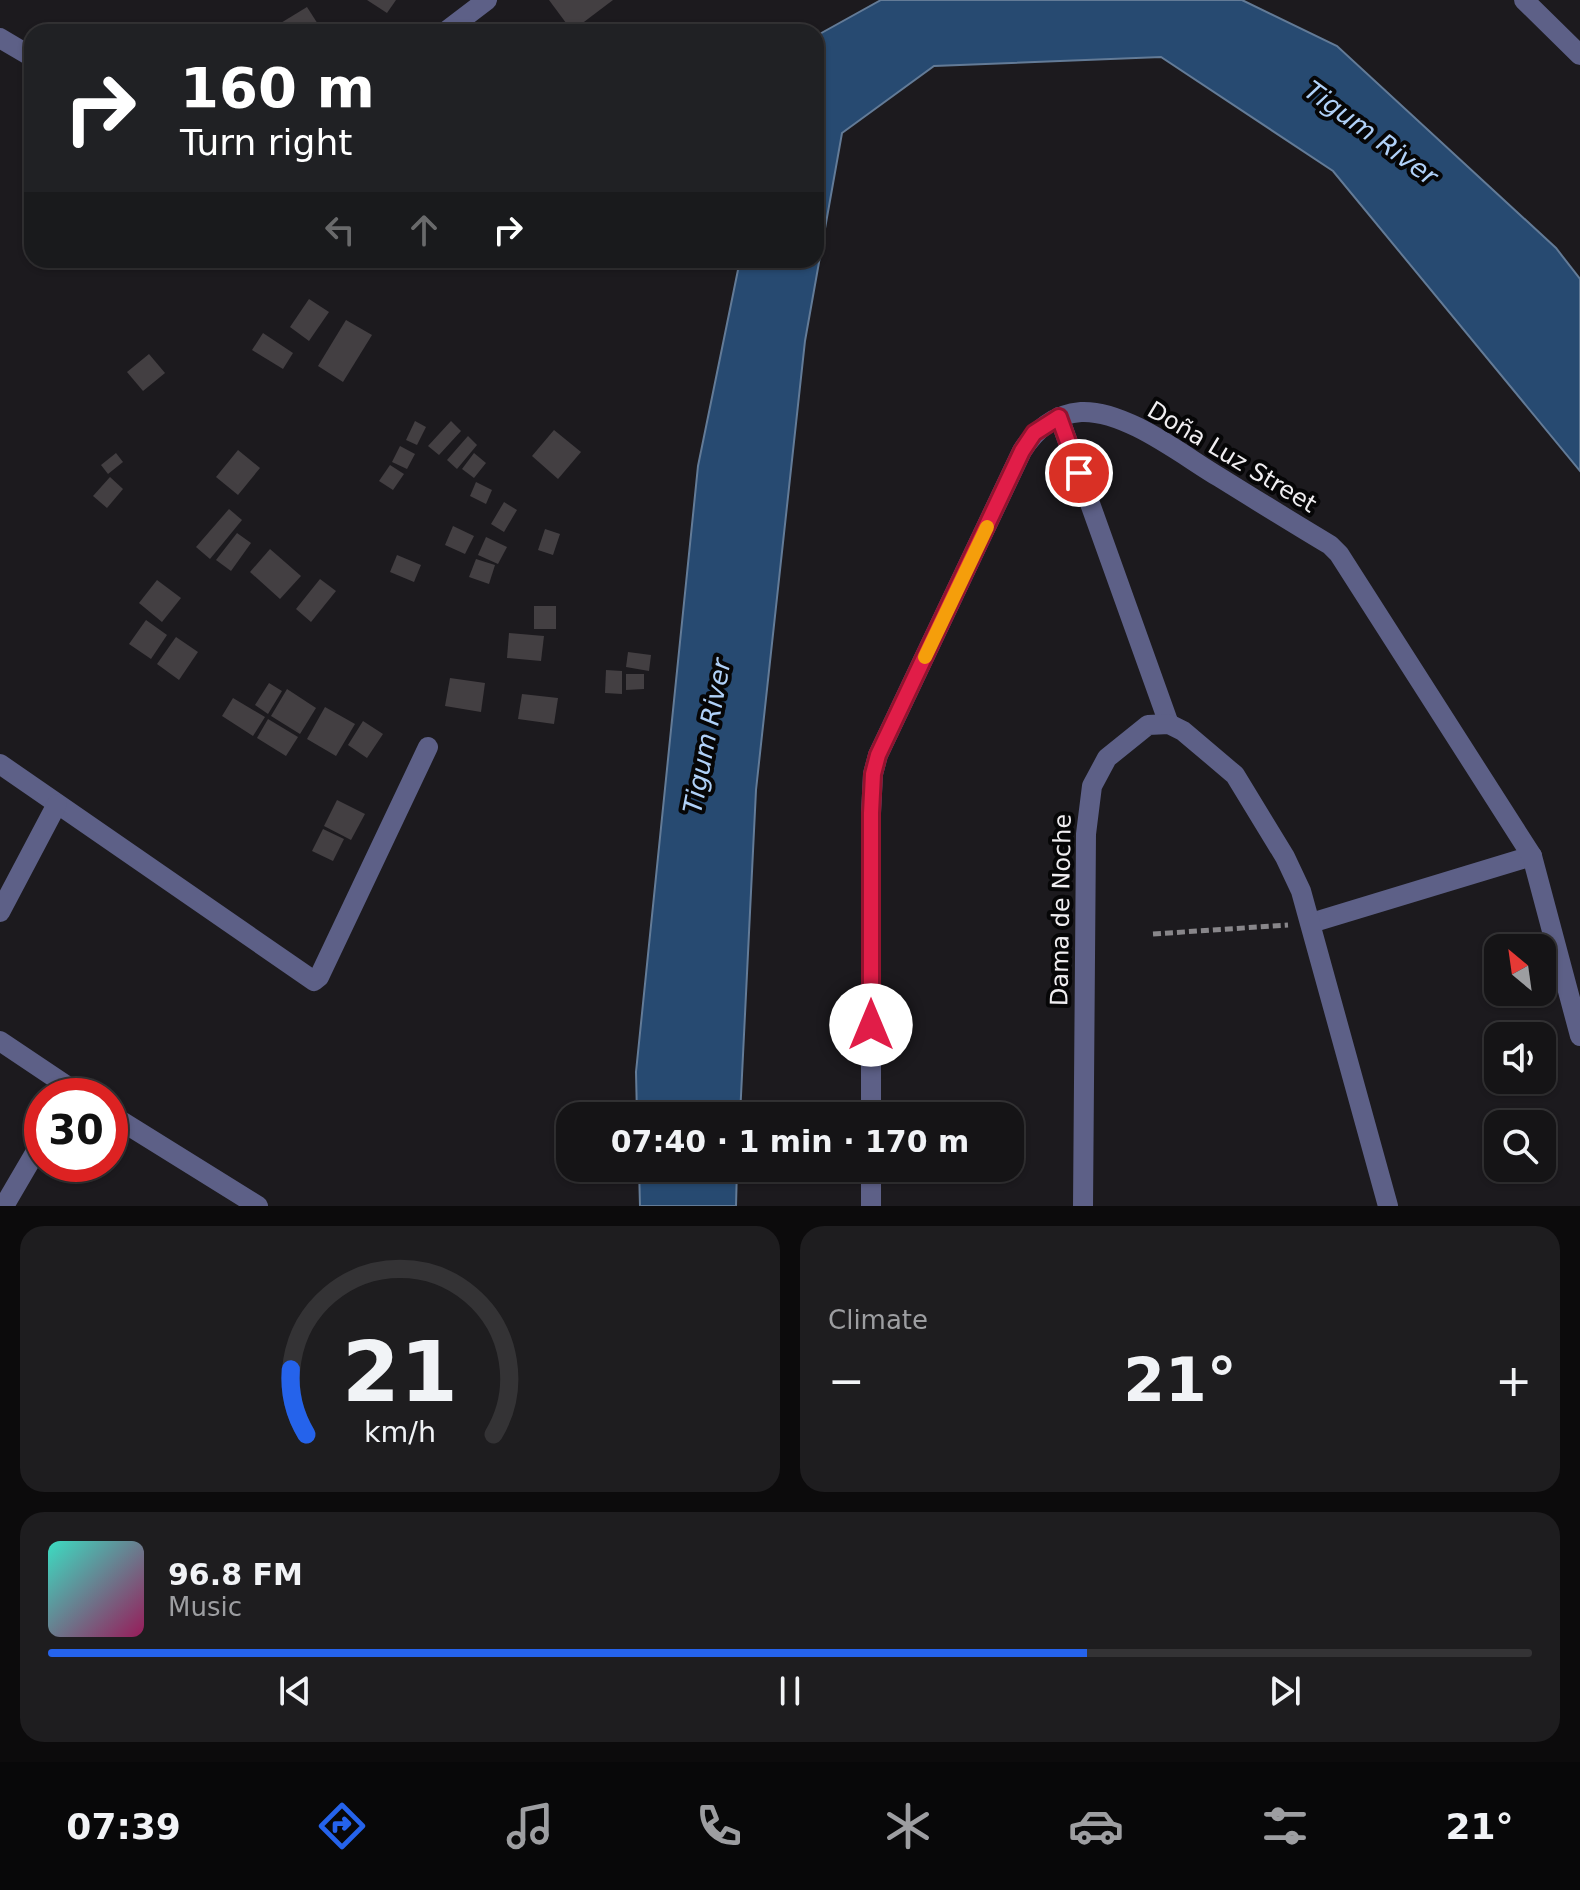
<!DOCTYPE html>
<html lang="en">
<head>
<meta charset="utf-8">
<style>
	body { margin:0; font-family:"DejaVu Sans",sans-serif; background:#1e1d1f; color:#f1f3f6; height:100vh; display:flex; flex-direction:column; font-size:30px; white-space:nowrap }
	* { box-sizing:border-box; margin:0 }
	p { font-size:26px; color:#9d9ea1 }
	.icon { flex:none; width:44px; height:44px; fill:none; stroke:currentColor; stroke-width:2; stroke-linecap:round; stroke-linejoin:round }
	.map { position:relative; height:1206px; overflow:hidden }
	.details { display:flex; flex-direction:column; gap:20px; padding:20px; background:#0c0b0c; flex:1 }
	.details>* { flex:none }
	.hud { position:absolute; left:24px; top:24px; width:800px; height:244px; border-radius:24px; box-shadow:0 2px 6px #0004,0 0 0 2px #343335; background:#202124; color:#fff; overflow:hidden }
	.needle { width:52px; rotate:331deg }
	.tools { position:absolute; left:1484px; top:934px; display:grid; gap:16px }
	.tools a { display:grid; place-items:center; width:72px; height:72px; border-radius:16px; background:#151416; box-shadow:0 2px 6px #0004,0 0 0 2px #343335; font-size:40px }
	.speed { position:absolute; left:24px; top:1078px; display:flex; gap:16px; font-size:40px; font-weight:700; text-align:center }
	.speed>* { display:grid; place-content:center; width:104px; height:104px; border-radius:50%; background:#151416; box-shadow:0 2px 6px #0004,0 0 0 2px #343335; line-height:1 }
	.speed .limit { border:12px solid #d22; background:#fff; color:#111 }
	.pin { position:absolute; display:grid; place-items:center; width:68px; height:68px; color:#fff; margin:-34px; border:4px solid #fff; border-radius:50%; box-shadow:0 2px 8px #0007 }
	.me { position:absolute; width:88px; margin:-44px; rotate:0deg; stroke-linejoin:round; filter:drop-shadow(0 0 6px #0008) }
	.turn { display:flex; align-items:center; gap:28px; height:168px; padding:0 24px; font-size:36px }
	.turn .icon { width:104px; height:104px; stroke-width:2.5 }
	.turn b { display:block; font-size:56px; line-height:68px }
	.lanes { display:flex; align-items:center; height:76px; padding:0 24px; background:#0003; justify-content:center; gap:40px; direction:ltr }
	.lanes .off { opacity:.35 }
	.big { font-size:60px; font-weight:800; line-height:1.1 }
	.details .card { flex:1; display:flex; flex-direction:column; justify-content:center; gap:12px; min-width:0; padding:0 28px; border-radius:24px; background:#1e1d1f }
	.details .dial { align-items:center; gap:0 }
	.dial svg { height:208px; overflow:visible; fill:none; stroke:#343335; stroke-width:7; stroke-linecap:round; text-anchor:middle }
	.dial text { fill:#f1f3f6; stroke:none }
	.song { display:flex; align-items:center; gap:24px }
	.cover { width:96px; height:96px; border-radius:12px; background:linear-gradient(135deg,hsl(170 70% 55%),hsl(330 70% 35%)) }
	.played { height:8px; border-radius:4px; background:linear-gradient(90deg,#2563eb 70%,#343335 70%) }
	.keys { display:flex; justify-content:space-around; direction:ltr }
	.heat { display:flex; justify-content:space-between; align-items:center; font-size:44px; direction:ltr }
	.details .tiles { flex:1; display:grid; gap:20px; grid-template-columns:1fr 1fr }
	.card:last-child { grid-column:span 2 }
	.trip { position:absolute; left:556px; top:1102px; width:468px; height:80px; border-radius:24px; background:#151416; box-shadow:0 2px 6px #0004,0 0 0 2px #343335; font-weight:800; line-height:80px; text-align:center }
	.dock { display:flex; height:128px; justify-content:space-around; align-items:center; background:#080809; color:#9d9ea1 }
	.dock .icon { width:56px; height:56px }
	.dock .active { color:#2563eb }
	.dock b { font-size:36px; color:#f1f3f6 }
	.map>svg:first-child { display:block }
</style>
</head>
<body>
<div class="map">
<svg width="1580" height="1206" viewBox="0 0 1580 1206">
	<rect width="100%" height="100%" fill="#1c1a1e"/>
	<g fill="#274a71" stroke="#637b97" stroke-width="2">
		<path d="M 881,0 L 1242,0 L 1337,46 L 1556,248 L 1580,279 L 1580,471 L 1333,171 L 1161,57 L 934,66 L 842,133 L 805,341 L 756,790 L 740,1116 L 637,1116 L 636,1072 L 698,466 L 740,260 L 816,260 L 816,36 Z"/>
		<path d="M 639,1168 L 737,1168 L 736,1206 L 640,1206 Z"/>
	</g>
	<g fill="#433f42">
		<path d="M 367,0 L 396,0 L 387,13 Z"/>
		<path d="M 549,0 L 613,0 L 572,31 Z"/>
		<path d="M 307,7 L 323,32 L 266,32 Z"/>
		<path d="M 309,299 L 329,312 L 309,341 L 290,327 Z"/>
		<path d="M 346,320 L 372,335 L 343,382 L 318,366 Z"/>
		<path d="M 263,333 L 293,353 L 283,369 L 252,350 Z"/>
		<path d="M 149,354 L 165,373 L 143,391 L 127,372 Z"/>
		<path d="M 415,421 L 426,427 L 417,445 L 406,440 Z"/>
		<path d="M 451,421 L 461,431 L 439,455 L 428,446 Z"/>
		<path d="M 554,430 L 581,452 L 558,479 L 532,456 Z"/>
		<path d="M 468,436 L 477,445 L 457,469 L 447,460 Z"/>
		<path d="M 400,446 L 415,454 L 407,469 L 392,462 Z"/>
		<path d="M 238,450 L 260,468 L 238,495 L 216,477 Z"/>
		<path d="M 116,453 L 123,462 L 108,474 L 101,465 Z"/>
		<path d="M 474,453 L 486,463 L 474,478 L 462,469 Z"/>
		<path d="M 390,465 L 404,474 L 393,490 L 379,481 Z"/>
		<path d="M 110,477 L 123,489 L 107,508 L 93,496 Z"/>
		<path d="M 476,482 L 492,490 L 486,504 L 470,496 Z"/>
		<path d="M 504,502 L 517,510 L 504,532 L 491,524 Z"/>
		<path d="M 229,509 L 242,520 L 210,559 L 196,547 Z"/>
		<path d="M 453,526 L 474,536 L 465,554 L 445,545 Z"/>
		<path d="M 545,529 L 560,534 L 553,555 L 538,550 Z"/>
		<path d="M 237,533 L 251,543 L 231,571 L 216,560 Z"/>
		<path d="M 486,537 L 507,547 L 498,564 L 478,555 Z"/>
		<path d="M 270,549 L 301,576 L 280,599 L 250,572 Z"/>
		<path d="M 397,555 L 421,565 L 414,582 L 390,572 Z"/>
		<path d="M 476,559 L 495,565 L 489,584 L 469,577 Z"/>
		<path d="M 320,579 L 336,591 L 311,622 L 296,609 Z"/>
		<path d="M 157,580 L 181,598 L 162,622 L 139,603 Z"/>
		<rect x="534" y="606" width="22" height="23"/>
		<path d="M 146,620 L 167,635 L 151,659 L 129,644 Z"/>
		<path d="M 509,633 L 544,636 L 541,661 L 507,658 Z"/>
		<path d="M 176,637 L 198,652 L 179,680 L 157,664 Z"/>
		<path d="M 628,652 L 651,655 L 649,671 L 626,667 Z"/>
		<path d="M 606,670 L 622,671 L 622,694 L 605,693 Z"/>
		<path d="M 626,674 L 644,674 L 644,689 L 626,690 Z"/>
		<path d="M 450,678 L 485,683 L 481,712 L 445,706 Z"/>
		<path d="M 269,683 L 282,691 L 268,714 L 255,705 Z"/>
		<path d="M 287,689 L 316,708 L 300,734 L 271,716 Z"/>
		<path d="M 522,694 L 558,698 L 554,724 L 518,719 Z"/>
		<path d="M 233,698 L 265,717 L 253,736 L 222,716 Z"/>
		<path d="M 325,707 L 355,724 L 336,756 L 307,739 Z"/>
		<path d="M 268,719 L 298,737 L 286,756 L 257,738 Z"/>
		<path d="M 363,721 L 383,734 L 367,758 L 348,745 Z"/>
		<path d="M 337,800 L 365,814 L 351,840 L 324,826 Z"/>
		<path d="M 323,829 L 344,839 L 333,861 L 312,851 Z"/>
	</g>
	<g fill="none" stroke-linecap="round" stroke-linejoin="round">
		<path stroke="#88868a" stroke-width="5" stroke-dasharray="8 4" stroke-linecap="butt" d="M 1153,934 L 1288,925"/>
		<g stroke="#5d6087" stroke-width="20">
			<path d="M 1524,0 L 1580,55"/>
			<path d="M 445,32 L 487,0"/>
			<path d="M 0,38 L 32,57"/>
			<path d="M 1059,417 L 1169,724"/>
			<path d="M 0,764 L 314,981 L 319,977 L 428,747"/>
			<path d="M 0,912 L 57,804"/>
			<path d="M 1311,923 L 1532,856"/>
			<path d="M 0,1041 L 82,1096"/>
			<path d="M 110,1114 L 258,1206"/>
			<path d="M 871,1116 L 871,813 L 873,774 L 878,755 L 1022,451 C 1035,430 1055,414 1081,412 C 1126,410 1182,455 1219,477 C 1256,500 1293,523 1330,545 L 1339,554 L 1532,856 L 1580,1036"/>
			<path d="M 4,1206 L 42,1141"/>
			<path d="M 871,1206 L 871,1168"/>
			<path d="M 1083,1206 L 1086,834 L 1092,786 L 1107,758 L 1148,725 L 1169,724 L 1183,731 L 1235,775 L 1285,857 L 1301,891 L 1388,1206"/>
		</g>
	</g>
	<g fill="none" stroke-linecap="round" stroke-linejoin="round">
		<defs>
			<path id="route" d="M 871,1025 L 871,813 L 873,774 L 878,755 L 1022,451 L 1034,433 L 1059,417 L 1079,473"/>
		</defs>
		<use href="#route" stroke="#92132f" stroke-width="20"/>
		<use href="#route" stroke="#e11d48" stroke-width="14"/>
		<path stroke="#f59e0b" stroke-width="14" d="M 925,657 L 987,527"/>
	</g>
	<g text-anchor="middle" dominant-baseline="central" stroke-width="8" stroke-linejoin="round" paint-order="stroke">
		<g font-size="24" fill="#f0eef1" stroke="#060607">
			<text transform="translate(1232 457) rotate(31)">Doña Luz Street</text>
			<text transform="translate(1061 910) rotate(-89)">Dama de Noche</text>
		</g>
		<g font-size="26" font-style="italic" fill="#b0d1f8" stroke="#060607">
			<text transform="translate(1371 133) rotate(36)">Tigum River</text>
			<text transform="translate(707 736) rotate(-79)">Tigum River</text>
		</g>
	</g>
</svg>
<div class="tools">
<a><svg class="needle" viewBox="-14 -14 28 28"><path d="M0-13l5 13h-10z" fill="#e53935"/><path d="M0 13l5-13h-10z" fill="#9d9ea1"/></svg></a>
<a><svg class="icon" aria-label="sound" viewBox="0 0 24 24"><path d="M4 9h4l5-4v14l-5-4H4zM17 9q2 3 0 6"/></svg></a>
<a><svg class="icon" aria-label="search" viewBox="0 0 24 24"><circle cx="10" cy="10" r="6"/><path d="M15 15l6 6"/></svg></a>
</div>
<div class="speed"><div class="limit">30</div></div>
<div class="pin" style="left:1079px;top:473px;background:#d93025"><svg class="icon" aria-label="arrive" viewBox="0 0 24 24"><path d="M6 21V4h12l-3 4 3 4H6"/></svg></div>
<svg class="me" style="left:871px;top:1025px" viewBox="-20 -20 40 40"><circle r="19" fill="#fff"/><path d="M0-13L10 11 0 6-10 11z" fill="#e11d48"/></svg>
<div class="trip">07:40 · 1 min · 170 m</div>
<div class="hud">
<div class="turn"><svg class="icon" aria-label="right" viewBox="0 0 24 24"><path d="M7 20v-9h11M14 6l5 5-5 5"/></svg><div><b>160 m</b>Turn right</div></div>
<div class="lanes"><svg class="icon off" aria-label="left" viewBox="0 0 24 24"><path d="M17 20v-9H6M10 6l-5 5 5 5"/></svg><svg class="icon off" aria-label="ahead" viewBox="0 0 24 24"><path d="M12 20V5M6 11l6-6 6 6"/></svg><svg class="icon" aria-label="right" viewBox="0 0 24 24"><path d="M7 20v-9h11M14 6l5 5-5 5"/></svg></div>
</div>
</div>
<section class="details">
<div class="tiles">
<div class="card dial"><svg viewBox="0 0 100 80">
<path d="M14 69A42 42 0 1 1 86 69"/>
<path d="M14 69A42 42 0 0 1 8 44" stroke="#2563eb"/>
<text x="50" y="56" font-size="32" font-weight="700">21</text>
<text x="50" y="72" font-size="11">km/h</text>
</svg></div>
<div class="card"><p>Climate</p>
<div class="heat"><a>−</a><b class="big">21°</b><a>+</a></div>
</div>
<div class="card">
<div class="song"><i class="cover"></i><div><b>96.8 FM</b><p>Music</p></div></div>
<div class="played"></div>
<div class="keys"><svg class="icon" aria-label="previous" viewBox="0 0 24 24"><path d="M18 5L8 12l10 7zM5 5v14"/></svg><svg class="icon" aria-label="pause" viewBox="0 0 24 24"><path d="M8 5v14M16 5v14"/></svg><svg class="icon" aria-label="next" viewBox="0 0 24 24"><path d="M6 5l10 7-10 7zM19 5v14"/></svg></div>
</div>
</div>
</section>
<nav class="dock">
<b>07:39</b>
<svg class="icon active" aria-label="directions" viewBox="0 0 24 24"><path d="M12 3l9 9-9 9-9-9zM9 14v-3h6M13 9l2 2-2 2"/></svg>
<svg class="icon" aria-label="music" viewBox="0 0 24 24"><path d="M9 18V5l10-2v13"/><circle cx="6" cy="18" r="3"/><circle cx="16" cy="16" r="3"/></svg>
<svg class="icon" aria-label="phone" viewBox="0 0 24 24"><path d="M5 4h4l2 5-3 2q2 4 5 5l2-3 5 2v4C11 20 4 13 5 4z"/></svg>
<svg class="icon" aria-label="climate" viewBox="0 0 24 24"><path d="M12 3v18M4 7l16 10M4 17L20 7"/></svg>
<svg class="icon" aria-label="car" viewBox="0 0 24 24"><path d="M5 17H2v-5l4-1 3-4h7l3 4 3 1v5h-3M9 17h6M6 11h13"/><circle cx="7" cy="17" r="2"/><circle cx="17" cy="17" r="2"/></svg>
<svg class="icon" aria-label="filters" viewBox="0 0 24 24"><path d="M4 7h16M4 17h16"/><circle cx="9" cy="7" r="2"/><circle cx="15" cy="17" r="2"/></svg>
<b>21°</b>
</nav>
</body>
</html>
